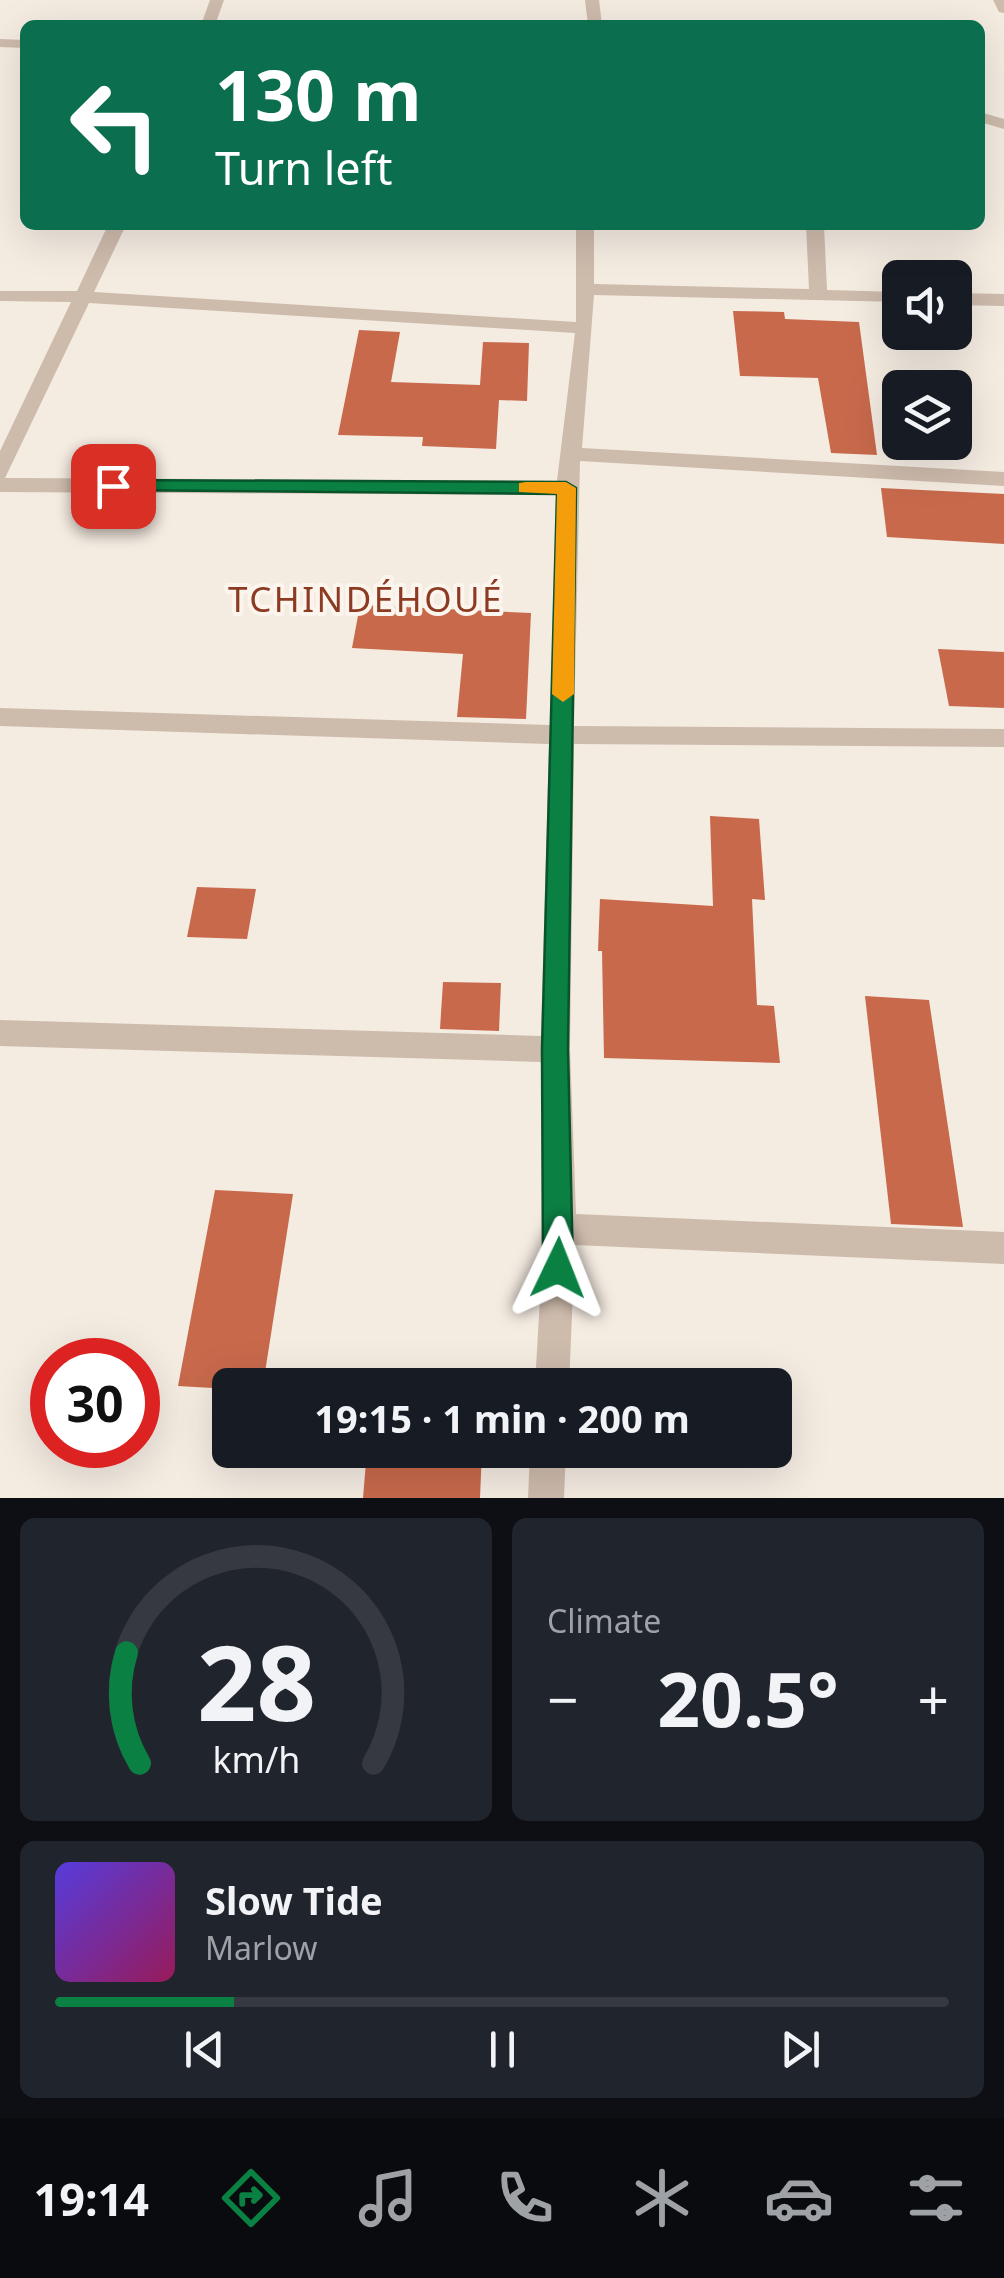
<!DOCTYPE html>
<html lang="en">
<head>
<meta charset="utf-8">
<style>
	body { margin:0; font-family:"Noto Sans",sans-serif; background:#20242c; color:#f1f3f6; height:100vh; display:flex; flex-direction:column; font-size:38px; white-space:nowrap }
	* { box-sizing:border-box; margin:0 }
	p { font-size:32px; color:#9ea1a6 }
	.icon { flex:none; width:55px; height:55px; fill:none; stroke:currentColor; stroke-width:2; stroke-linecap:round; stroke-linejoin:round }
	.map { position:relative; height:1498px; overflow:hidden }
	.side { display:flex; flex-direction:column; gap:20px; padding:20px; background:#0d0f14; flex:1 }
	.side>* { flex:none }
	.banner { position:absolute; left:20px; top:20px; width:965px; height:210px; border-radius:15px; box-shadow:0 10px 40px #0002; background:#0b6e4f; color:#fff; overflow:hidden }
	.buttons { position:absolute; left:882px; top:260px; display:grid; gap:20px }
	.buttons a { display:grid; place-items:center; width:90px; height:90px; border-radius:15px; background:#171b24; box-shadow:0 10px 40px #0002; font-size:50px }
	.speed { position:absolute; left:30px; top:1338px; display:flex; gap:20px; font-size:50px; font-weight:700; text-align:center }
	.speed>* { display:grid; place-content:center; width:130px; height:130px; border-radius:50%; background:#171b24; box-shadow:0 10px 40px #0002; line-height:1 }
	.speed .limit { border:15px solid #d22; background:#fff; color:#111 }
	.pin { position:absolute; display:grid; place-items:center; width:85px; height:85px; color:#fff; margin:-42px; border-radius:20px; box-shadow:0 5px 15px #0006 }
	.me { position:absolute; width:110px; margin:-55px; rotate:2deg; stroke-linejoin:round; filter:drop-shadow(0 0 8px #0008) }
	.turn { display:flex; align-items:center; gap:35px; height:210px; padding:0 30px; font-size:45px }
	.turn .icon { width:130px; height:130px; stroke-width:2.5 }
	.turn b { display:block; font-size:70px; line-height:85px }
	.big { font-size:75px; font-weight:700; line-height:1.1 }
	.side .card { flex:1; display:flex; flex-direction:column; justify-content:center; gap:15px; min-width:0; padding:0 35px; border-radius:15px; background:#20242c }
	.side .dial { align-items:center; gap:0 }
	.dial svg { height:260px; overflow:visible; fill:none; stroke:#363941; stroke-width:7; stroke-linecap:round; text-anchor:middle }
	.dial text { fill:#f1f3f6; stroke:none }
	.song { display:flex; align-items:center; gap:30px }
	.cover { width:120px; height:120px; border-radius:15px; background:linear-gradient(135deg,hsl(250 70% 55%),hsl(330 70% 35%)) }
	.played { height:10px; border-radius:5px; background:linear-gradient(90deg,#0b8043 20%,#363941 20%) }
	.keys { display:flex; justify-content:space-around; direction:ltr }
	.heat { display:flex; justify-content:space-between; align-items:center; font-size:55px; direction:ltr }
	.side .tiles { flex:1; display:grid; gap:20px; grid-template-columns:1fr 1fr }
	.card:last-child { grid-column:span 2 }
	.trip { position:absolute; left:212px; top:1368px; width:580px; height:100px; border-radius:15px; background:#171b24; box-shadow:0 10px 40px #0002; font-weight:700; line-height:100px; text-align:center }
	.dock { display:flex; height:160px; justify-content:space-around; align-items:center; background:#090b0e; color:#9ea1a6 }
	.dock .icon { width:70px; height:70px }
	.dock .current { color:#0b8043 }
	.dock b { font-size:45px; color:#f1f3f6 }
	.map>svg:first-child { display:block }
</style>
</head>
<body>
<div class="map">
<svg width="1004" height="1498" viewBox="0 0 1004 1498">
	<rect width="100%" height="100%" fill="#f4ebe1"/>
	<g fill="#c8694b">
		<path d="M 733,311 L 784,312 L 785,319 L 859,322 L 877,455 L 831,453 L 818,378 L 740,376 Z"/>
		<path d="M 359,330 L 400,332 L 391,382 L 480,385 L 483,342 L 529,343 L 527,401 L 499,400 L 496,449 L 422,446 L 423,437 L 338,435 Z"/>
		<path d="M 881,488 L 1004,494 L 1004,544 L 887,537 Z"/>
		<path d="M 360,605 L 531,613 L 526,719 L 457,717 L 463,654 L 352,648 Z"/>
		<path d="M 938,649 L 1004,652 L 1004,708 L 949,706 Z"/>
		<path d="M 710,816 L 759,819 L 765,900 L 752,899 L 757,1005 L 774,1006 L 780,1063 L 604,1058 L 602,951 L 598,951 L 600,899 L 713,906 Z"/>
		<path d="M 197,887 L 256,889 L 247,939 L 187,937 Z"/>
		<path d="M 443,982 L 501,983 L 499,1031 L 440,1029 Z"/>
		<path d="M 865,996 L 929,1000 L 963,1227 L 891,1224 Z"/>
		<path d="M 215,1190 L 293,1194 L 263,1385 L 230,1385 L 230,1389 L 178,1386 Z"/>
		<path d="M 367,1450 L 482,1450 L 480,1498 L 363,1498 Z"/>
	</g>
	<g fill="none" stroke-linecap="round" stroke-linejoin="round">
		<g fill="#cdbbac" fill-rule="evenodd">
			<path d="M 210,0 L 224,0 L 215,25 L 201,25 Z"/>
			<path d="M 585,0 L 599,0 L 602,25 L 588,25 Z"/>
			<path d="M 993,0 L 1004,0 L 1004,13 L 999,12 Z"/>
			<path d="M 0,39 L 25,40 L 25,48 L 0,47 Z"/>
			<path d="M 980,112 L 1004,119 L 1004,129 L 980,122 Z"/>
			<path d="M 108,225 L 126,225 L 94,292 L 576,322 L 576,225 L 594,225 L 594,284 L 809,289 L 806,225 L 824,225 L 827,290 L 900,292 L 900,302 L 594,295 L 582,448 L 1004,472 L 1004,486 L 580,461 L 574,726 L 1004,729 L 1004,747 L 574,744 L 570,1049 L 576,1214 L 1004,1232 L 1004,1264 L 575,1245 L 569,1385 L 535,1385 L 544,1229 L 541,1062 L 0,1046 L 0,1020 L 541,1036 L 549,744 L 0,726 L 0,708 L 550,725 L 556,495 L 0,492 L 0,451 L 71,302 L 0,301 L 0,291 L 77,291 ZM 89,303 L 575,333 L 557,481 L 5,478 Z"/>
			<path d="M 955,293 L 1004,294 L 1004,306 L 955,305 Z"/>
			<path d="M 530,1450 L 566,1450 L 564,1498 L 528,1498 Z"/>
		</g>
	</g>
	<path fill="#0b8043" stroke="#07532c" stroke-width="2.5" d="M 113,480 L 566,482 L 576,488 L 568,1049 L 573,1268 L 568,1278 L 558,1282 L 547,1278 L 543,1268 L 542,1049 L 557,494 L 106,490 L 104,486 Z"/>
	<path fill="#f59e0b" d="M 526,482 L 566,482 L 576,488 L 574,694 L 563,702 L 552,694 L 557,494 L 519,492 L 519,483 Z"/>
	<g text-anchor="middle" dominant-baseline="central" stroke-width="8" stroke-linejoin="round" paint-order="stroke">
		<g font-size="35" letter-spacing="2.5" fill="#8c3b22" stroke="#fbf5ee">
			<text x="366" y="598">TCHINDÉHOUÉ</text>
		</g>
	</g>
</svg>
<div class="buttons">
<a><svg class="icon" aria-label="sound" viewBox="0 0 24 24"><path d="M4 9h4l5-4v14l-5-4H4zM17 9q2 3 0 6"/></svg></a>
<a><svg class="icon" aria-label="layers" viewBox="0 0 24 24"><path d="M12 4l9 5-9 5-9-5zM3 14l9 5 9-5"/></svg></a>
</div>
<div class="speed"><div class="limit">30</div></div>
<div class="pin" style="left:113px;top:486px;background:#d93025"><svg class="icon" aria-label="arrive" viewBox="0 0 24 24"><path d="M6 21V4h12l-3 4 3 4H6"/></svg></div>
<svg class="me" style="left:558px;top:1268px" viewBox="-20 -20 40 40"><path d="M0-17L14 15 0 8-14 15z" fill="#0b8043" stroke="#fff" stroke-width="4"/></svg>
<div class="trip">19:15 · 1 min · 200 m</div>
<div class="banner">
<div class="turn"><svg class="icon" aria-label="left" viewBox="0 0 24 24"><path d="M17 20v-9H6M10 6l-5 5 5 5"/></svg><div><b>130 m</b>Turn left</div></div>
</div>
</div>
<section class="side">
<div class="tiles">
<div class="card dial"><svg viewBox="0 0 100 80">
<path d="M14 69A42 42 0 1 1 86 69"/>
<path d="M14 69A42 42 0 0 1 10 35" stroke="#0b8043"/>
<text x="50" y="56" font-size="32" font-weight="700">28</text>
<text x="50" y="72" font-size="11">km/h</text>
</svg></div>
<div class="card"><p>Climate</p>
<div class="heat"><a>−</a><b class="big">20.5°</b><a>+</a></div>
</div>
<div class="card">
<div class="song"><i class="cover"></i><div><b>Slow Tide</b><p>Marlow</p></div></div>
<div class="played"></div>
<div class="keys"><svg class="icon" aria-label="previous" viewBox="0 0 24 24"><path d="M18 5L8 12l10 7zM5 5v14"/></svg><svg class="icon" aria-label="pause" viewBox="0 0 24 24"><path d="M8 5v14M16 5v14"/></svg><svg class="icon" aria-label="next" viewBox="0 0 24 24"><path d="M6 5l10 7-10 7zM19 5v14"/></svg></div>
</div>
</div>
</section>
<nav class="dock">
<b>19:14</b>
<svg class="icon current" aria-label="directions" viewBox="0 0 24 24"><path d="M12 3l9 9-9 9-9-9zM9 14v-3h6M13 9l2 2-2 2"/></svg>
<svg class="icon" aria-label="music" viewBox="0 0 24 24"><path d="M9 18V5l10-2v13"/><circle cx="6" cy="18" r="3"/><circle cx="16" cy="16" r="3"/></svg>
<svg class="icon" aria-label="phone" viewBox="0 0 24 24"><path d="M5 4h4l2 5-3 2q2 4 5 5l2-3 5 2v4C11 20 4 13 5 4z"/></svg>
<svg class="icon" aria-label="climate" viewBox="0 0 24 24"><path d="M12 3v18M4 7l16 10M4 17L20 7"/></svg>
<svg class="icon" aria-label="car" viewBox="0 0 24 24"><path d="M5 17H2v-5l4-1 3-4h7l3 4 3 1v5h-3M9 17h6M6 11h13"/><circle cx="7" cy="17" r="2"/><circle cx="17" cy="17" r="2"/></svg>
<svg class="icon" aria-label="filters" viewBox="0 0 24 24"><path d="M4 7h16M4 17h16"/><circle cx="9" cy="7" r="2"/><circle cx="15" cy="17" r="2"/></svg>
</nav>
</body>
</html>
